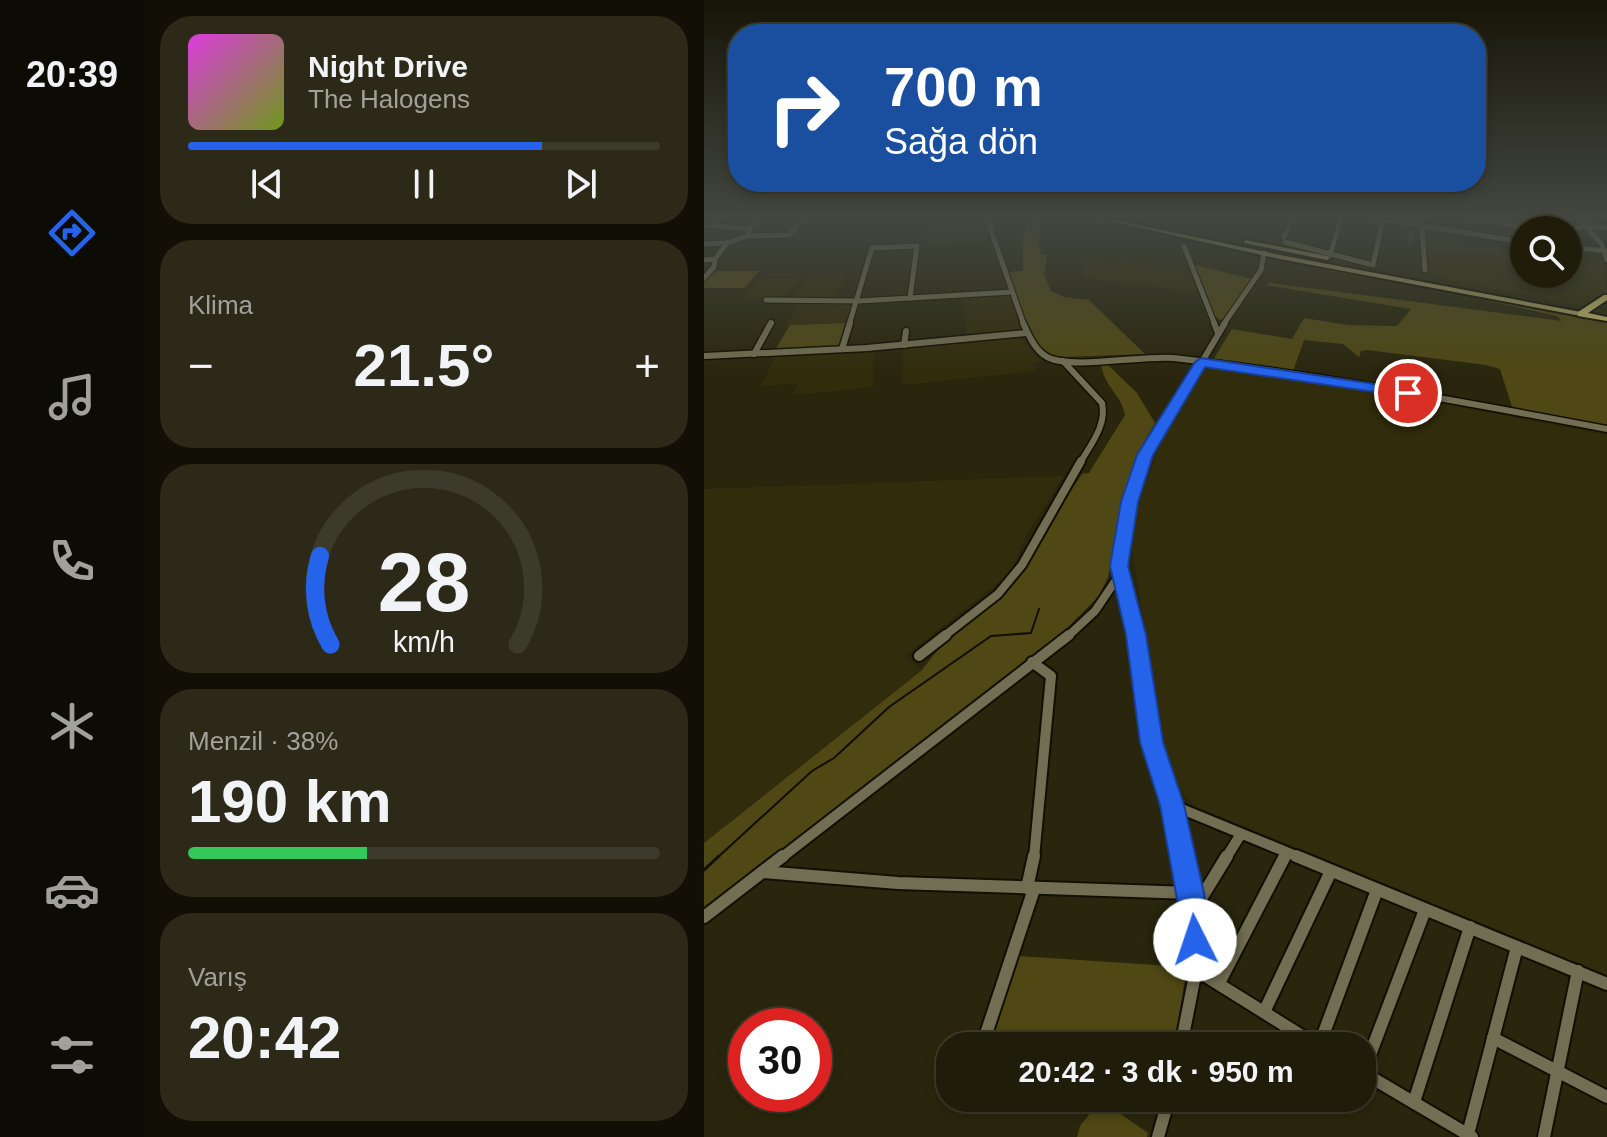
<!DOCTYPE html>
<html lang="tr">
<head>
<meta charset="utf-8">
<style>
	body { margin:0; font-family:Arial,sans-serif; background:#2c2918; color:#f1f3f6; height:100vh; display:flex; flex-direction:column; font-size:30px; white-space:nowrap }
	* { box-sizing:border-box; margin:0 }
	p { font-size:26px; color:#a1a19c }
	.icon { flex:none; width:44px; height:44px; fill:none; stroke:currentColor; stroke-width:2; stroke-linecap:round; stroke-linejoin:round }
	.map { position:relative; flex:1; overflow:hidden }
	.drawer { display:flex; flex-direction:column; gap:16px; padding:16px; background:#110f06; width:560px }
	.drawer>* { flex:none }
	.hud { position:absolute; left:24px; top:24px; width:758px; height:168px; border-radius:32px; box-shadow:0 4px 12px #0003,0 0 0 2px #3c3a2b; background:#1a4fa0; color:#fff; overflow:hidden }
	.buttons { position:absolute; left:806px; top:216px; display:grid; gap:16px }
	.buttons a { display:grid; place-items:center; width:72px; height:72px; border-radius:50%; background:#1f1c0a; box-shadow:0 4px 12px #0003,0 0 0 2px #3c3a2b; font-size:40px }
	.speed { position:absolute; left:24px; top:1008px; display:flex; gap:16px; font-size:40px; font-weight:700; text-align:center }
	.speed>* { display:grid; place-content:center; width:104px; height:104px; border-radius:50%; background:#1f1c0a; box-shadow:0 4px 12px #0003,0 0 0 2px #3c3a2b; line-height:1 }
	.speed .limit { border:12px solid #d22; background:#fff; color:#111 }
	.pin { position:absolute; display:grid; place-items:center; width:68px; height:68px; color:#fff; margin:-34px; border:4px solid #fff; border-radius:50%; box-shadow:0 2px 8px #0007 }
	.me { position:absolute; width:88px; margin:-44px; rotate:356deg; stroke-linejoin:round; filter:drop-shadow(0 0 6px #0008) }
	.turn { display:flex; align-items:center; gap:28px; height:168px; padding:0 24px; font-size:36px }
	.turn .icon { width:104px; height:104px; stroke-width:2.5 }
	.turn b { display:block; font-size:56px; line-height:68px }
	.big { font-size:60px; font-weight:600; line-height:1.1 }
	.drawer .card { flex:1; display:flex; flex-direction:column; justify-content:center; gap:12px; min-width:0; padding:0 28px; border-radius:32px; background:#2c2918 }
	.drawer .dial { align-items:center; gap:0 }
	.dial svg { height:208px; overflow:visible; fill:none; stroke:#3c3a2b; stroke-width:7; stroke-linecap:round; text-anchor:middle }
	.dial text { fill:#f1f3f6; stroke:none }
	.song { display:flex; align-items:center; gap:24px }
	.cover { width:96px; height:96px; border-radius:12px; background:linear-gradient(135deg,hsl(300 70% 55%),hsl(80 70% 35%)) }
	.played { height:8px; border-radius:4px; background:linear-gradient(90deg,#2563eb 75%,#3c3a2b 75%) }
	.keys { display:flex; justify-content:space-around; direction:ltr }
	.heat { display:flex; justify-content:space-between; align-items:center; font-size:44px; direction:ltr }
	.charge { height:12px; border-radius:6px; background:linear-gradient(90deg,#34c759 38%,#3c3a2b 0) }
	.trip { position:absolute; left:232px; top:1032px; width:440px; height:80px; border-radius:32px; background:#1f1c0a; box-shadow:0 4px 12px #0003,0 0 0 2px #3c3a2b; font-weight:600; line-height:80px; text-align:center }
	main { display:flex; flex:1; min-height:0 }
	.tabs { display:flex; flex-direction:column; width:144px; justify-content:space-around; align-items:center; background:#0c0b04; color:#a1a19c }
	.tabs .icon { width:56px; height:56px }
	.tabs .on { color:#2563eb }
	.tabs b { font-size:36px; color:#f1f3f6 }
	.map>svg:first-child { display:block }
</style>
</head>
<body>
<main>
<nav class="tabs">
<b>20:39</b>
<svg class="icon on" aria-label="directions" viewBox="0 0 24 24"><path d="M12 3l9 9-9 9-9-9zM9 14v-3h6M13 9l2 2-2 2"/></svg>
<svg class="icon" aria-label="music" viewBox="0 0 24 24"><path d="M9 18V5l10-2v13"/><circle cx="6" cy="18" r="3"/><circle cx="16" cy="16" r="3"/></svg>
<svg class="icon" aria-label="phone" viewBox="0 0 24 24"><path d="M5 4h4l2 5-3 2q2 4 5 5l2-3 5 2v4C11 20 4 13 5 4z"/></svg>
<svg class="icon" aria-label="climate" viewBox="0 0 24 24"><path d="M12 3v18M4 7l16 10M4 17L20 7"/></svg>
<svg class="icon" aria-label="car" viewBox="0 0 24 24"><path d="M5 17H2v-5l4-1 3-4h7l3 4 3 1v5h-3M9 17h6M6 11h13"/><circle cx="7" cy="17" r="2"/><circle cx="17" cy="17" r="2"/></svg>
<svg class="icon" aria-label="filters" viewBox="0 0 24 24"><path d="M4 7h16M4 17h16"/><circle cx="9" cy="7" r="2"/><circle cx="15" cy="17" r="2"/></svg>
</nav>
<section class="drawer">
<div class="card">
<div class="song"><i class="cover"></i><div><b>Night Drive</b><p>The Halogens</p></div></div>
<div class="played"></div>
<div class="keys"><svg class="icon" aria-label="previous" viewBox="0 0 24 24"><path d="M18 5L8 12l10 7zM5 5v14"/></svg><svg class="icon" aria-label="pause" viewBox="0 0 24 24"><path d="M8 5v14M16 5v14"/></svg><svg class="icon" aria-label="next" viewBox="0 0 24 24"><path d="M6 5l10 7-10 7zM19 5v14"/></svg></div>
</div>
<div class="card"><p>Klima</p>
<div class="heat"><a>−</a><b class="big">21.5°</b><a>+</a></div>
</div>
<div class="card dial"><svg viewBox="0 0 100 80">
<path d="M14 69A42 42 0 1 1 86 69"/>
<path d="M14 69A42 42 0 0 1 10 35" stroke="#2563eb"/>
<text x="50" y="56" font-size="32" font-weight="700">28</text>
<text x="50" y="72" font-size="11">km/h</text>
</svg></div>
<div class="card"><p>Menzil · 38%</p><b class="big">190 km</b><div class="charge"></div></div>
<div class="card"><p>Varış</p><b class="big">20:42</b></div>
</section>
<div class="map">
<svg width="903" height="1137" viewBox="0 0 903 1137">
	<rect width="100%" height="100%" fill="#29260d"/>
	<g fill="#312c0b">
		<path d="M 280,221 L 287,242 L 221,245 L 225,222 Z"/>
		<path d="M 722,239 L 820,253 L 820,274 L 853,274 L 859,289 L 862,284 L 859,274 L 864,274 L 864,258 L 898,261 L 903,292 L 881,304 L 871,305 L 725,276 Z"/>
		<path d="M 378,258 L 487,271 L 494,292 L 380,278 Z"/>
		<path d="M 141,275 L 133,297 L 136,299 L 86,298 L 104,276 Z"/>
		<path d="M 95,278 L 80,299 L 37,298 L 55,279 Z"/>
		<path d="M 305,294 L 317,331 L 263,337 L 259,301 L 263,297 Z"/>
		<path d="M 97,302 L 151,303 L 144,323 L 82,325 Z"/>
		<path d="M 315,337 L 337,361 L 330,364 L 332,371 L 198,385 L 199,348 Z"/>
		<path d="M 170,351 L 169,387 L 89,395 L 94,383 L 57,386 L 71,357 Z"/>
		<path d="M 509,368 L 666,390 L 903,435 L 903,975 L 490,806 L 465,775 L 428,549 L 432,511 L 456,443 L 499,370 Z"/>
		<path d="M 360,476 L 323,534 L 306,574 L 201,656 L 217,671 L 0,843 L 0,489 Z"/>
	</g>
	<g fill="#4f4814">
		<path d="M 323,216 L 338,216 L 335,242 L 337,254 L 343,255 L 340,274 L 347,291 L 360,297 L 385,300 L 441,354 L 358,357 C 322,353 314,301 304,272 L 319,271 L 319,239 Z"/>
		<path d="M 491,265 L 548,279 L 518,321 L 511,316 Z"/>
		<path d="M 626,268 L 903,322 L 903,427 L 809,410 L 796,369 L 782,365 L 663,350 L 657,351 L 655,357 L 639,344 L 600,340 L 588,374 L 509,360 L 528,329 L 588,339 L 600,318 L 644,325 L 693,326 L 707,309 L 562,285 L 566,283 L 858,321 L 853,316 L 732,289 L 625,271 Z"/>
		<path d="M 10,271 L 55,271 L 40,288 L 0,288 L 0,281 Z"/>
		<path d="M 144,323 L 136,347 L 71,350 L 86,325 Z"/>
		<path d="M 403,364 L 433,393 L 451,423 L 440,442 L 424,482 L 404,577 L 395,596 L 354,637 L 0,909 L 0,843 L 217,671 L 236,647 L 297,597 L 319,573 L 343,527 L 378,474 L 385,473 L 421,415 C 417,394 401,388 397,365 Z"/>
		<path d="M 314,956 L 483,967 L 470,1046 L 286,1046 Z"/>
		<path d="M 408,1108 L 444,1133 L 443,1137 L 373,1137 L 376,1126 L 387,1112 Z"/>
	</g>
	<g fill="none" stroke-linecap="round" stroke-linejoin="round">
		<path stroke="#110d00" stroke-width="2" d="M 13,858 L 108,771 L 130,758 L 185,707 L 287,636 L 327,633 L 335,609"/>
		<path stroke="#110d00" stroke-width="3" d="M 0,870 L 15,856"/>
		<defs>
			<g id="minor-far4">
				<path d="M 282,216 L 320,325"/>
				<path d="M 656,216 L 820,242"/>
				<path d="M 717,216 L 721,270"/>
				<path d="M 756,216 L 836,229 L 903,227"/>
				<path d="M 872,216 L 897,243 L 903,260"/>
				<path d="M 1,225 L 46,229"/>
				<path d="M 44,233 L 52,216"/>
				<path d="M 580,237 L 590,216"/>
				<path d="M 581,242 L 669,265 L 679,219"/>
				<path d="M 0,244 L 23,243 L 43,236 L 85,235 L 102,216"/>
				<path d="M 480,246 L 511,325"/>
				<path d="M 864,247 L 902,251"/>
				<path d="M 626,255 L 638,216"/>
				<path d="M 0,260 L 11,259 L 23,243"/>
				<path d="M 0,278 L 10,267 L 11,259"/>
				<path d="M 62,300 L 155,301 L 308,292"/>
				<path d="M 145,325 L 168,248 L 213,246 L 206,298"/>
				<path d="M 519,325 L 557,270 L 560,253"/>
			</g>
			<g id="minor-far3">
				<path d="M 319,323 C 325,336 331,350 343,357 C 367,370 439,355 470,358 C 615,375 760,402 903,429"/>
				<path d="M 510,323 L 514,333"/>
				<path d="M 200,345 L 202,331"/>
				<path d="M 138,349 L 146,323"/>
				<path d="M 50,354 L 67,323"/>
				<path d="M 0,356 L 163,348 L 322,333"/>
				<path d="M 359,361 L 398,403 C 403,425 387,444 376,463"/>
				<path d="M 438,463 L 521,323"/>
			</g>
			<g id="minor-far2">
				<path d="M 416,567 L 432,637"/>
				<path d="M 239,637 L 294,594 L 318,565 L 377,461"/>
				<path d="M 363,637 L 391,611 L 412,580 L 426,502 L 439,461"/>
			</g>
			<g id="minor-far1">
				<path d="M 432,635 L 448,742 L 468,805 L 479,858"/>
				<path d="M 215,656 L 242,635"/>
				<path d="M 328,662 L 347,676 L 330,858"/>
				<path d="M 468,805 L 597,858"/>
				<path d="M 77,858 L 365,635"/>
				<path d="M 522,858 L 537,834"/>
				<path d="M 580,858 L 583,853"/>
			</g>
			<g id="minor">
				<path d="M 592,856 L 903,984"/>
				<path d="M 59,872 L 194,883 L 487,893"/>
				<path d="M 323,888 L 330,856"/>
				<path d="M 490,910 L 523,856"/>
				<path d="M 0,917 L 79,856"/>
				<path d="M 492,970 L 614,1046"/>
				<path d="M 515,983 L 581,856"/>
				<path d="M 561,1010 L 627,871"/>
				<path d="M 789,1038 L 903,1097"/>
				<path d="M 278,1046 L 330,889"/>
				<path d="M 477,1046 L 492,970 L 490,910 L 479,856"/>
				<path d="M 615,1046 L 673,890"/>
				<path d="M 658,1072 L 768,1137"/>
				<path d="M 659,1073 L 721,910"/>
				<path d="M 710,1102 L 766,927"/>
				<path d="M 764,1134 L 813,947"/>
				<path d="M 454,1137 L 465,1098"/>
				<path d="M 840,1137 L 874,971"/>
			</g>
			<g id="major">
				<path d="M 382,216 L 393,216 L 576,255 L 877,312 L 881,314 L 877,316 L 576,259 Z"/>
				<path d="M 542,240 L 623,256 L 626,258 L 623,260 L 540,243 L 540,241 Z"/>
			</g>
			<path id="highway" d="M 900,295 L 903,295 L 903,300 L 884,313 L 903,317 L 903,321 L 874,316 L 874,312 Z"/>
		</defs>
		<use href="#minor-far4" stroke="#120f00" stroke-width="7"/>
		<use href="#minor-far3" stroke="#120f00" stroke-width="9"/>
		<use href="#minor-far2" stroke="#120f00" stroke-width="12"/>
		<use href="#minor-far1" stroke="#120f00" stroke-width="14"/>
		<use href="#minor" stroke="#120f00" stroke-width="16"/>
		<use href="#major" stroke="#120f00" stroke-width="4"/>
		<use href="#highway" stroke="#120f00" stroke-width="4"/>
		<use href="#minor-far4" stroke="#726e53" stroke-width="5"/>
		<use href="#minor-far3" stroke="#726e53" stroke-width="6"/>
		<use href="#minor-far2" stroke="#726e53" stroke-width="8"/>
		<use href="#minor-far1" stroke="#726e53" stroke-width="10"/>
		<use href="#minor" stroke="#726e53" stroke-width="12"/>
		<use href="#major" fill="#a49c60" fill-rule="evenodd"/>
		<use href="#highway" fill="#c5ba68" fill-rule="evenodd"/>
	</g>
	<path fill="#403d28" d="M 704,231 L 710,241 L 709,246 L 703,245 Z"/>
	<path fill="#4b472e" stroke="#343220" stroke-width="2" d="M 704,231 L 710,232 L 710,241 L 704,241 Z"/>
	<linearGradient id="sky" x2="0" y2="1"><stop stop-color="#171507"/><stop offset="0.58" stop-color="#434740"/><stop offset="1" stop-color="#434740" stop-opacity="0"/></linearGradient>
	<rect width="903" height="375" fill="url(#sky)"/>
	<path fill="#2563eb" stroke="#184099" stroke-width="2" d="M 497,358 L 704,389 L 711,393 L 704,397 L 501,367 L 449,455 L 434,502 L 424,566 L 442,635 L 459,742 L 480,805 L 500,893 L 505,940 L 501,949 L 491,953 L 482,949 L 456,805 L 436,742 L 422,635 L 406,566 L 417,502 L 433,455 L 491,362 Z"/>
</svg>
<div class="buttons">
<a><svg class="icon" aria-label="search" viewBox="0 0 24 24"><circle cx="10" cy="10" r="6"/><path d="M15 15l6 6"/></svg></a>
</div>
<div class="speed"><div class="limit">30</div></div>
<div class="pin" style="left:704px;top:393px;background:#d93025"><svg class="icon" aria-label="arrive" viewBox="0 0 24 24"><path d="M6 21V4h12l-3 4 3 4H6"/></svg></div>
<svg class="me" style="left:491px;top:940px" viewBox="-20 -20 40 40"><circle r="19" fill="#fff"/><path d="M0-13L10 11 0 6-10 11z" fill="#2563eb"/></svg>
<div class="trip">20:42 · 3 dk · 950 m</div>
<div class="hud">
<div class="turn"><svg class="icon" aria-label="right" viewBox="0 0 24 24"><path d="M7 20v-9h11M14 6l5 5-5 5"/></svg><div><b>700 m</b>Sağa dön</div></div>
</div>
</div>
</main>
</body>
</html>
